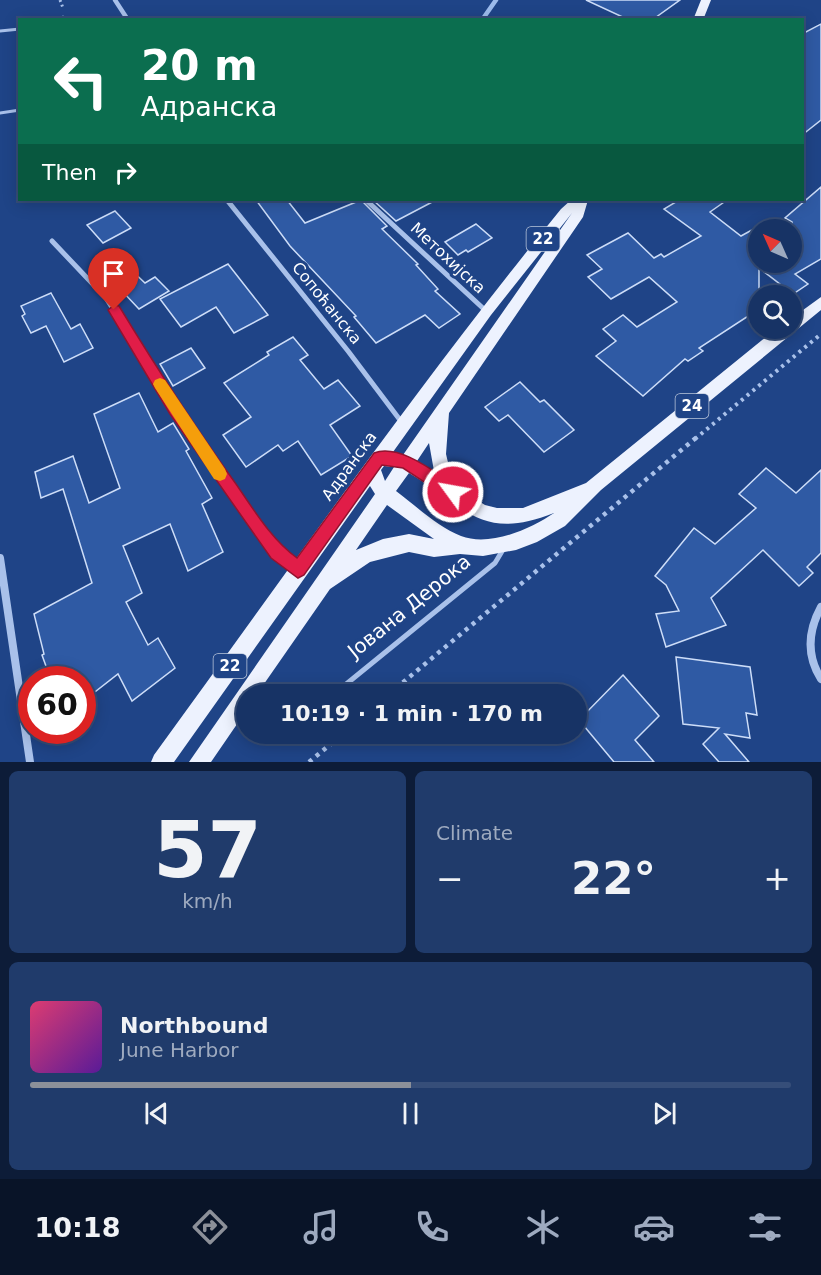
<!DOCTYPE html>
<html lang="en">
<head>
<meta charset="utf-8">
<style>
	body { margin:0; font-family:"DejaVu Sans",sans-serif; background:#203b6b; color:#f1f3f6; height:100vh; display:flex; flex-direction:column; font-size:22px; white-space:nowrap }
	* { box-sizing:border-box; margin:0 }
	p { font-size:20px; color:#9eaabf }
	.icon { flex:none; width:33px; height:33px; fill:none; stroke:currentColor; stroke-width:2; stroke-linecap:round; stroke-linejoin:round }
	.map { position:relative; height:762px; overflow:hidden }
	.panel { display:flex; flex-direction:column; gap:9px; padding:9px; background:#0d1c38; flex:1 }
	.panel>* { flex:none }
	.banner { position:absolute; left:18px; top:18px; width:786px; height:183px; border-radius:0px; box-shadow:0 3px 15px #0003,0 0 0 2px #364e79; background:#0b6e4f; color:#fff; overflow:hidden }
	.needle { width:39px; rotate:315deg }
	.buttons { position:absolute; left:748px; top:219px; display:grid; gap:12px }
	.buttons a { display:grid; place-items:center; width:54px; height:54px; border-radius:50%; background:#173365; box-shadow:0 3px 15px #0003,0 0 0 2px #364e79; font-size:30px }
	.speed { position:absolute; left:18px; top:666px; display:flex; gap:12px; font-size:30px; font-weight:700; text-align:center }
	.speed>* { display:grid; place-content:center; width:78px; height:78px; border-radius:50%; background:#173365; box-shadow:0 3px 15px #0003,0 0 0 2px #364e79; line-height:1 }
	.speed .limit { border:9px solid #d22; background:#fff; color:#111 }
	.pin { position:absolute; display:grid; place-items:center; width:51px; height:51px; color:#fff; margin:-62px -26px; border-radius:50% 50% 50% 0; rotate:-45deg; box-shadow:0 0 6px #0007 }
	.pin .icon { rotate:45deg }
	.me { position:absolute; width:66px; margin:-33px; rotate:302deg; stroke-linejoin:round; filter:drop-shadow(0 0 4px #0008) }
	.turn { display:flex; align-items:center; gap:21px; height:126px; padding:0 24px; font-size:27px }
	.turn .icon { width:78px; height:78px; stroke-width:2.5 }
	.turn b { display:block; font-size:42px; line-height:51px }
	.then { display:flex; align-items:center; height:57px; padding:0 24px; background:#0003; gap:12px; font-size:22px }
	.big { font-size:45px; font-weight:600; line-height:1.1 }
	.panel .widget { flex:1; display:flex; flex-direction:column; justify-content:center; gap:9px; min-width:0; padding:0 21px; border-radius:9px; background:#203b6b }
	.panel .dial { align-items:center; gap:0 }
	.dial b { font-size:78px; line-height:1 }
	.song { display:flex; align-items:center; gap:18px }
	.cover { width:72px; height:72px; border-radius:9px; background:linear-gradient(135deg,hsl(340 70% 55%),hsl(270 70% 35%)) }
	.played { height:6px; border-radius:3px; background:linear-gradient(90deg,#8c9099 50%,#364e79 50%) }
	.keys { display:flex; justify-content:space-around; direction:ltr }
	.heat { display:flex; justify-content:space-between; align-items:center; font-size:33px; direction:ltr }
	.panel .tiles { flex:1; display:grid; gap:9px; grid-template-columns:1fr 1fr }
	.widget:last-child { grid-column:span 2 }
	.trip { position:absolute; left:236px; top:684px; width:351px; height:60px; border-radius:30px; background:#173365; box-shadow:0 3px 15px #0003,0 0 0 2px #364e79; font-weight:600; line-height:60px; text-align:center }
	.menu { display:flex; height:96px; justify-content:space-around; align-items:center; background:#091428; color:#9eaabf }
	.menu .icon { width:42px; height:42px }
	.menu .selected { color:#8c9099 }
	.menu b { font-size:27px; color:#f1f3f6 }
	.map>svg:first-child { display:block }
</style>
</head>
<body>
<div class="map">
<svg width="821" height="762" viewBox="0 0 821 762">
	<rect width="100%" height="100%" fill="#1f4487"/>
	<g fill="none" stroke-linecap="round" stroke-linejoin="round">
		<path stroke="#9cbbec" stroke-width="4.5" d="M 482,20 L 496,0"/>
	</g>
	<g fill="#2f5aa4" stroke="#cdddf8" stroke-width="1.5">
		<path d="M 586,0 L 680,0 L 652,20 L 629,20 Z"/>
		<path d="M 821,24 L 821,120 L 802,135 L 802,34 Z"/>
		<path d="M 821,187 L 821,259 L 795,274 L 808,284 L 793,294 L 759,268 L 759,309 L 699,348 L 703,351 L 688,361 L 685,359 L 643,396 L 596,356 L 616,341 L 603,329 L 623,315 L 637,327 L 677,302 L 649,277 L 611,299 L 588,277 L 602,269 L 587,255 L 628,233 L 654,258 L 661,254 L 664,257 L 701,236 L 664,209 L 679,200 L 727,200 L 710,212 L 741,236 L 759,226 L 759,262 L 792,262 L 792,222 L 785,218 Z"/>
		<path d="M 256,200 L 287,200 L 305,223 L 361,200 L 387,226 L 382,229 L 418,264 L 416,265 L 438,289 L 435,291 L 460,314 L 439,328 L 425,315 L 376,343 L 354,317 L 356,316 L 290,246 Z"/>
		<path d="M 373,200 L 436,200 L 396,221 Z"/>
		<path d="M 115,211 L 131,228 L 103,243 L 87,225 Z"/>
		<path d="M 476,224 L 492,238 L 468,252 L 466,250 L 458,255 L 445,242 Z"/>
		<path d="M 124,263 L 145,283 L 155,277 L 169,291 L 139,309 L 106,274 Z"/>
		<path d="M 228,264 L 268,315 L 234,333 L 216,307 L 181,327 L 160,299 Z"/>
		<path d="M 51,293 L 71,329 L 80,324 L 93,348 L 64,362 L 46,326 L 31,333 L 22,316 L 25,314 L 21,306 Z"/>
		<path d="M 293,337 L 308,355 L 300,360 L 324,389 L 338,380 L 360,406 L 330,425 L 352,456 L 321,475 L 298,441 L 283,451 L 278,445 L 246,467 L 223,435 L 251,417 L 224,383 L 269,355 L 267,352 Z"/>
		<path d="M 191,348 L 205,368 L 173,386 L 160,364 Z"/>
		<path d="M 520,382 L 540,402 L 544,400 L 574,430 L 544,452 L 508,415 L 499,421 L 485,407 Z"/>
		<path d="M 139,393 L 158,432 L 173,423 L 189,449 L 186,451 L 212,498 L 202,504 L 223,552 L 188,571 L 170,524 L 123,546 L 142,593 L 126,602 L 148,645 L 158,638 L 175,668 L 132,701 L 118,674 L 82,702 L 82,680 L 51,680 L 42,655 L 44,654 L 34,614 L 92,583 L 63,489 L 41,498 L 35,472 L 73,456 L 89,503 L 120,488 L 94,414 Z"/>
		<path d="M 766,468 L 796,493 L 821,470 L 821,553 L 807,567 L 813,573 L 799,586 L 763,550 L 711,598 L 726,625 L 666,647 L 656,614 L 679,611 L 666,585 L 655,576 L 694,528 L 715,544 L 756,508 L 739,494 Z"/>
		<path d="M 676,657 L 750,667 L 757,715 L 746,713 L 750,738 L 725,734 L 749,762 L 719,762 L 703,744 L 719,728 L 683,724 Z"/>
		<path d="M 623,675 L 659,716 L 635,740 L 654,762 L 614,762 L 579,720 Z"/>
	</g>
	<g fill="none" stroke-linecap="round" stroke-linejoin="round">
		<path stroke="#a9c1ea" stroke-width="3" stroke-dasharray="2 3" stroke-linecap="butt" d="M 60,0 L 63,8"/>
		<path stroke="#a9c1ea" stroke-width="4" stroke-dasharray="3 4.5" stroke-linecap="butt" d="M 695,439 L 821,334"/>
		<g stroke="#a9c1ea" stroke-width="4.5" stroke-dasharray="4 5" stroke-linecap="butt">
			<path d="M 389,694 L 697,437"/>
			<path d="M 309,762 L 343,734"/>
		</g>
		<g stroke="#a9c1ea" stroke-width="3">
			<path d="M 60,20 L 63,17"/>
			<path d="M 0,31 L 20,29"/>
			<path d="M 0,113 L 20,110"/>
		</g>
		<g stroke="#a9c1ea" stroke-width="5">
			<path d="M 334,694 L 495,563 L 504,548"/>
			<path d="M 284,736 L 287,734"/>
		</g>
		<path stroke="#a9c1ea" stroke-width="4.5" d="M 115,0 L 128,20"/>
		<g stroke="#a9c1ea" stroke-width="5">
			<path d="M 227,200 L 348,351 L 403,424"/>
			<path d="M 366,200 L 486,311"/>
			<path d="M 52,241 L 106,298 L 196,439"/>
		</g>
		<g stroke="#a9c1ea" stroke-width="8">
			<path d="M 195,437 L 276,553 L 298,569"/>
			<path d="M 0,558 L 30,762"/>
			<path d="M 821,607 C 808,631 806,655 821,679"/>
		</g>
		<g fill="#edf2fe" fill-rule="evenodd">
			<path d="M 701,0 L 711,0 L 703,20 L 693,20 Z"/>
			<path d="M 571,200 L 588,200 L 583,217 L 449,413 L 446,454 L 450,471 L 459,489 L 485,505 L 497,508 L 523,508 L 586,483 L 777,328 L 792,328 L 792,318 L 821,297 L 821,310 L 601,490 L 565,526 L 537,542 L 516,550 L 483,556 L 460,554 L 434,557 L 409,552 L 370,562 L 330,589 L 257,694 L 246,694 L 246,711 L 211,762 L 189,762 L 375,494 L 370,486 L 174,762 L 151,762 L 154,755 C 288,571 417,386 561,209 ZM 572,213 L 403,455 L 393,452 L 491,315 ZM 429,443 L 434,471 L 417,461 ZM 384,466 L 394,467 L 385,481 L 381,470 ZM 409,473 C 466,507 481,542 554,513 C 531,529 490,547 461,536 C 438,527 416,506 396,491 ZM 387,505 L 434,539 L 409,534 L 383,539 L 356,550 Z"/>
		</g>
	</g>
	<path fill="#e11d48" stroke="#92132f" stroke-width="1.5" d="M 114,305 L 119,306 C 156,367 194,426 236,484 C 254,510 271,539 297,558 L 374,453 C 400,443 437,474 458,487 L 460,492 L 458,497 L 453,499 L 447,497 L 403,468 L 382,465 L 304,575 L 298,578 L 271,558 L 170,414 L 108,310 Z"/>
	<path fill="#f59e0b" d="M 160,378 L 165,380 L 225,469 L 227,474 L 225,479 L 220,481 L 214,479 L 155,388 L 153,384 L 155,380 Z"/>
	<g text-anchor="middle" dominant-baseline="central" stroke-width="6" stroke-linejoin="round" paint-order="stroke">
		<g fill="#1f4487" stroke="#bcc7db" stroke-width="1.5">
			<rect x="526.5" y="227" width="33" height="24" rx="4.5"/>
			<rect x="675.5" y="394" width="33" height="24" rx="4.5"/>
			<rect x="213.5" y="654" width="33" height="24" rx="4.5"/>
		</g>
		<g font-size="15" font-weight="bold" fill="#fff">
			<text x="543" y="239">22</text>
			<text x="692" y="406">24</text>
			<text x="230" y="666">22</text>
		</g>
		<g font-size="16" fill="#fff" stroke="#1f4487">
			<text transform="translate(448 258) rotate(43)">Метохијска</text>
			<text transform="translate(327 303) rotate(51)">Сопоћанска</text>
			<text transform="translate(349 466) rotate(-54)">Адранска</text>
		</g>
		<g font-size="20" fill="#fff" stroke="#1f4487">
			<text transform="translate(409 606) rotate(-39)">Јована Дерока</text>
		</g>
	</g>
</svg>
<div class="buttons">
<a><svg class="needle" viewBox="-14 -14 28 28"><path d="M0-13l5 13h-10z" fill="#e53935"/><path d="M0 13l5-13h-10z" fill="#9eaabf"/></svg></a>
<a><svg class="icon" aria-label="search" viewBox="0 0 24 24"><circle cx="10" cy="10" r="6"/><path d="M15 15l6 6"/></svg></a>
</div>
<div class="speed"><div class="limit">60</div></div>
<div class="pin" style="left:114px;top:310px;background:#d93025"><svg class="icon" aria-label="arrive" viewBox="0 0 24 24"><path d="M6 21V4h12l-3 4 3 4H6"/></svg></div>
<svg class="me" style="left:453px;top:492px" viewBox="-20 -20 40 40"><circle r="17" fill="#e11d48" stroke="#fff" stroke-width="3"/><path d="M0-11L8 9 0 5-8 9z" fill="#fff"/></svg>
<div class="trip">10:19 · 1 min · 170 m</div>
<div class="banner">
<div class="turn"><svg class="icon" aria-label="left" viewBox="0 0 24 24"><path d="M17 20v-9H6M10 6l-5 5 5 5"/></svg><div><b>20 m</b>Адранска</div></div>
<div class="then">Then<svg class="icon" aria-label="right" viewBox="0 0 24 24"><path d="M7 20v-9h11M14 6l5 5-5 5"/></svg></div>
</div>
</div>
<section class="panel">
<div class="tiles">
<div class="widget dial"><b>57</b><p>km/h</p></div>
<div class="widget"><p>Climate</p>
<div class="heat"><a>−</a><b class="big">22°</b><a>+</a></div>
</div>
<div class="widget">
<div class="song"><i class="cover"></i><div><b>Northbound</b><p>June Harbor</p></div></div>
<div class="played"></div>
<div class="keys"><svg class="icon" aria-label="previous" viewBox="0 0 24 24"><path d="M18 5L8 12l10 7zM5 5v14"/></svg><svg class="icon" aria-label="pause" viewBox="0 0 24 24"><path d="M8 5v14M16 5v14"/></svg><svg class="icon" aria-label="next" viewBox="0 0 24 24"><path d="M6 5l10 7-10 7zM19 5v14"/></svg></div>
</div>
</div>
</section>
<nav class="menu">
<b>10:18</b>
<svg class="icon selected" aria-label="directions" viewBox="0 0 24 24"><path d="M12 3l9 9-9 9-9-9zM9 14v-3h6M13 9l2 2-2 2"/></svg>
<svg class="icon" aria-label="music" viewBox="0 0 24 24"><path d="M9 18V5l10-2v13"/><circle cx="6" cy="18" r="3"/><circle cx="16" cy="16" r="3"/></svg>
<svg class="icon" aria-label="phone" viewBox="0 0 24 24"><path d="M5 4h4l2 5-3 2q2 4 5 5l2-3 5 2v4C11 20 4 13 5 4z"/></svg>
<svg class="icon" aria-label="climate" viewBox="0 0 24 24"><path d="M12 3v18M4 7l16 10M4 17L20 7"/></svg>
<svg class="icon" aria-label="car" viewBox="0 0 24 24"><path d="M5 17H2v-5l4-1 3-4h7l3 4 3 1v5h-3M9 17h6M6 11h13"/><circle cx="7" cy="17" r="2"/><circle cx="17" cy="17" r="2"/></svg>
<svg class="icon" aria-label="filters" viewBox="0 0 24 24"><path d="M4 7h16M4 17h16"/><circle cx="9" cy="7" r="2"/><circle cx="15" cy="17" r="2"/></svg>
</nav>
</body>
</html>
